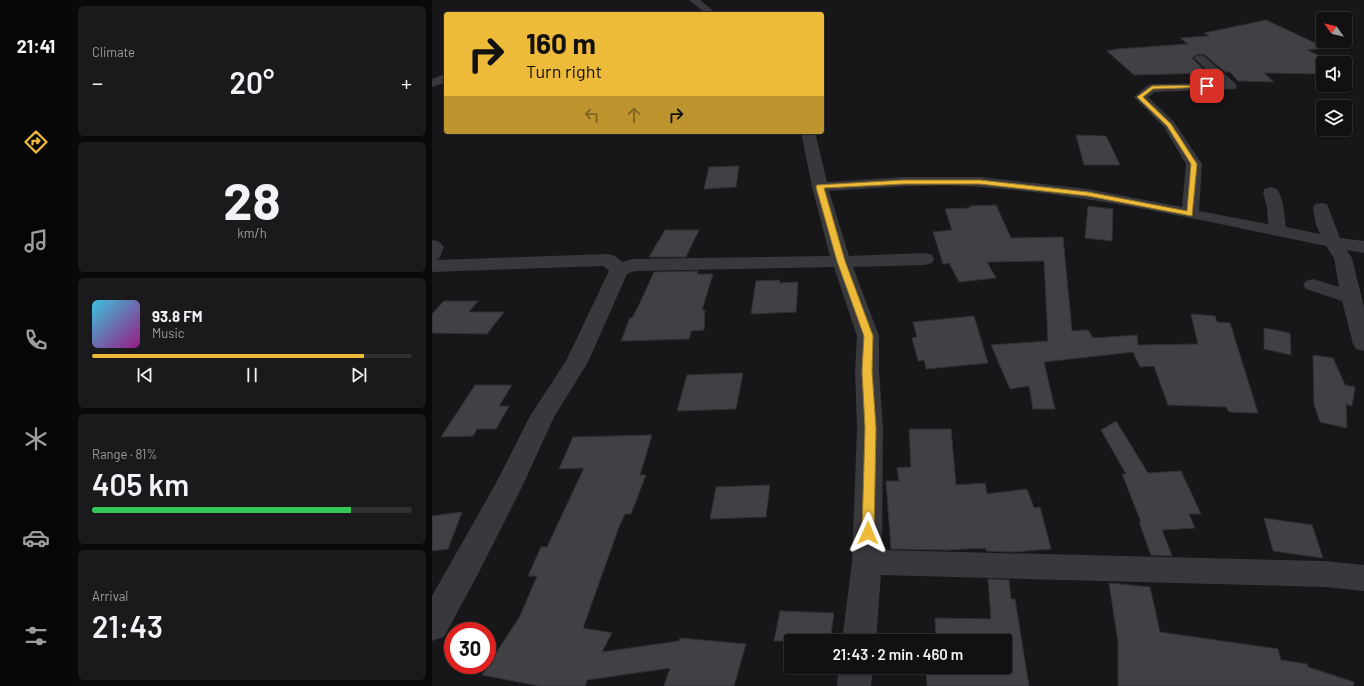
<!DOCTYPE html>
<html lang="en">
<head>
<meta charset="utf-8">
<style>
	body { margin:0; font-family:Barlow,sans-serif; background:#1a191b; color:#f1f3f6; height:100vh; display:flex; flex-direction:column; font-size:15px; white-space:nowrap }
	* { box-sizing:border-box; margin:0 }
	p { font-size:13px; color:#9c9d9f }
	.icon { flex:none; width:22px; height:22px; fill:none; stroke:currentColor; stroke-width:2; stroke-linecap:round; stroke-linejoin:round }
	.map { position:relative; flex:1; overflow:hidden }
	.side { display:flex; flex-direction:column; gap:6px; padding:6px; background:#09090a; width:360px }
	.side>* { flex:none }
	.banner { position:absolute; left:12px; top:12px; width:380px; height:122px; border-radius:4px; box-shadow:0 1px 3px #0004,0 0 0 1px #303032; background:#edba3a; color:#111; overflow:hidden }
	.needle { width:26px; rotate:304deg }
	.controls { position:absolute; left:884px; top:12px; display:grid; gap:8px }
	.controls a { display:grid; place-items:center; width:36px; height:36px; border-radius:4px; background:#111012; box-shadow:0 1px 3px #0004,0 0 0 1px #303032; font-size:20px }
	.speed { position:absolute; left:12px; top:622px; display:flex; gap:8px; font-size:20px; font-weight:700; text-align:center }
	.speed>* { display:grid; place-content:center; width:52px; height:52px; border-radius:50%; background:#111012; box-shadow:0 1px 3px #0004,0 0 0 1px #303032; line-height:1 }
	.speed .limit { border:6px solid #d22; background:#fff; color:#111 }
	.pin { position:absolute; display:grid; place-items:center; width:34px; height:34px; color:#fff; margin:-17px; border-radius:8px; box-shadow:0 2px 6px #0006 }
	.me { position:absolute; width:44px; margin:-22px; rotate:1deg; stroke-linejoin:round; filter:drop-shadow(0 0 3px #0008) }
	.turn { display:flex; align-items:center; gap:14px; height:84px; padding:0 16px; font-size:18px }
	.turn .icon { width:52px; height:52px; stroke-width:2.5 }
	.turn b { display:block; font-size:28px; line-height:34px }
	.lanes { display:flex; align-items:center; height:38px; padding:0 16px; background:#0003; justify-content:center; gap:20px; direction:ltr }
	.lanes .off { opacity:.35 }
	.big { font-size:30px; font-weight:600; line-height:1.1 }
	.side .card { flex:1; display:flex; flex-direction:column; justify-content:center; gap:6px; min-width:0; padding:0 14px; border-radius:6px; background:#1a191b }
	.side .dial { align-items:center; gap:0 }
	.dial b { font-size:52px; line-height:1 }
	.song { display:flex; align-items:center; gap:12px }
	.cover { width:48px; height:48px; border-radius:6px; background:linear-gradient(135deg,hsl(190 70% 55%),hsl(310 70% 35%)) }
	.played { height:4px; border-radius:2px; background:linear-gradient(90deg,#edba3a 85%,#303032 85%) }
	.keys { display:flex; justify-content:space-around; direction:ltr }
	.heat { display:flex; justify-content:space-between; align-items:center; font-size:22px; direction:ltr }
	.charge { height:6px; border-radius:3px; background:linear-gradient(90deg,#34c759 81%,#303032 0) }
	.trip { position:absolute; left:352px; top:634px; width:228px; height:40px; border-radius:4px; background:#111012; box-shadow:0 1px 3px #0004,0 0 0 1px #303032; font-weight:600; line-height:40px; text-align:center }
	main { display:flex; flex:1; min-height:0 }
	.tabs { display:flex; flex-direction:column; width:72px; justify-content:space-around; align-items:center; background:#070607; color:#9c9d9f }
	.tabs .icon { width:28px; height:28px }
	.tabs .active { color:#edba3a }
	.tabs b { font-size:18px; color:#f1f3f6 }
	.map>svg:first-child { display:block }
</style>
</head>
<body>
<main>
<nav class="tabs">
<b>21:41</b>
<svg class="icon active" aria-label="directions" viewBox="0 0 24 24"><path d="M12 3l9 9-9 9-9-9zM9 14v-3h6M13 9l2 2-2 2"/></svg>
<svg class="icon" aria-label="music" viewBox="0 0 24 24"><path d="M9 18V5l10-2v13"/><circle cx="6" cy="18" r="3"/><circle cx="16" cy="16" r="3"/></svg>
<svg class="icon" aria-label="phone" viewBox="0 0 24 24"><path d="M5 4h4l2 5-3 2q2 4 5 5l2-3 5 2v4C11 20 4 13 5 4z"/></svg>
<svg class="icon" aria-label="climate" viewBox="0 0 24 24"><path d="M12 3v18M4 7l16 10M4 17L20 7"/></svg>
<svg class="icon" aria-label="car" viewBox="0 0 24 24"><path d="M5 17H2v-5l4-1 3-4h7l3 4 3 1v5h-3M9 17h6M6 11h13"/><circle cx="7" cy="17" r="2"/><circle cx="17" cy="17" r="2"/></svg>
<svg class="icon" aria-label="filters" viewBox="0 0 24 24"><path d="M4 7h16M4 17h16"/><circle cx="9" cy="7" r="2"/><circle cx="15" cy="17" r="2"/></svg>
</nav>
<section class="side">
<div class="card"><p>Climate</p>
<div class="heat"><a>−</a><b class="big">20°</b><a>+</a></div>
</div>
<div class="card dial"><b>28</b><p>km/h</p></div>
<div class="card">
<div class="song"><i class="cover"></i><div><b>93.8 FM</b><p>Music</p></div></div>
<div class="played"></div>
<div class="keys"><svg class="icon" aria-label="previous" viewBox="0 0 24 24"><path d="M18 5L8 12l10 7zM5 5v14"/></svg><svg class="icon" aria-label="pause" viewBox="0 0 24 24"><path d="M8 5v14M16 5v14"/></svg><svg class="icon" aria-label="next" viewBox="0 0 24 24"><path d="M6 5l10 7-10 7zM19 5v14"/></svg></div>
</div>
<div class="card"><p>Range · 81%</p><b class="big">405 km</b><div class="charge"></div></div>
<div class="card"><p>Arrival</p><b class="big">21:43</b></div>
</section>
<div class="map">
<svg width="932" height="686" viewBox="0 0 932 686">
	<rect width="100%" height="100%" fill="#171618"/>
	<g fill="#414145" stroke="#313034">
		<path d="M 834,20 L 894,48 L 875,50 L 903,63 L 891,63 L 891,74 L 832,73 L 842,82 L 806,81 L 798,72 L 793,72 L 773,55 L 768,54 L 764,55 L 760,58 L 775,73 L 702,75 L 675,51 L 686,49 L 685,49 L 756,44 L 748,38 L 777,36 L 772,33 Z"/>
		<path d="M 644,135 L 674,136 L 688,165 L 652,165 Z"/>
		<path d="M 307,166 L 304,187 L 272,189 L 277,167 Z"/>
		<path d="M 564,205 L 579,238 L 631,237 L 640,331 L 656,330 L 661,338 L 705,335 L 706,345 L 766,344 L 759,314 L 783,316 L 785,322 L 798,323 L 826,413 L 797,412 L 794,407 L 736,405 L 722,366 L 708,367 L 701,352 L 612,362 L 623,409 L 601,409 L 597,386 L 578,389 L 559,345 L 616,341 L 612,261 L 555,262 L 564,278 L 527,282 L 517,263 L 511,264 L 501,232 L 520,230 L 513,209 L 538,208 L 537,206 Z"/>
		<path d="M 656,206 L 681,209 L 680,241 L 653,238 Z"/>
		<path d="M 233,230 L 267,230 L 254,257 L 217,257 Z"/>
		<path d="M 266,271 L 265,274 L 281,274 L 270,310 L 273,310 L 272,330 L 259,331 L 257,339 L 189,341 L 198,318 L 200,318 L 207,305 L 222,272 Z"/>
		<path d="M 348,280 L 347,283 L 366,282 L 364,312 L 319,314 L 324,281 Z"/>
		<path d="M 12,301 L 46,301 L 37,312 L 72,312 L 55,334 L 0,333 L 0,314 Z"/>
		<path d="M 542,316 L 556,363 L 494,369 L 492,360 L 486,361 L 480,338 L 485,337 L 481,322 Z"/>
		<path d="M 832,328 L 858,333 L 859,355 L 832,349 Z"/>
		<path d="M 881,355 L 901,358 L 913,385 L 923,387 L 920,406 L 914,404 L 915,428 L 888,422 L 882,404 Z"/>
		<path d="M 311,373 L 304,409 L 245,411 L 255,375 Z"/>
		<path d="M 43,385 L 80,385 L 67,406 L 77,406 L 64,429 L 45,429 L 41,436 L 9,437 Z"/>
		<path d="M 684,421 L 716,473 L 749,471 L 769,514 L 757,514 L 763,528 L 730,530 L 740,556 L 719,555 L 707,522 L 709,522 L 690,474 L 694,474 L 669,430 Z"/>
		<path d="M 477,429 L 519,429 L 524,485 L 553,483 L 555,494 L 595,489 L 602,508 L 608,507 L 619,549 L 581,552 L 554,551 L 554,548 L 514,550 L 459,549 L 454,481 L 467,481 L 465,468 L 479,467 Z"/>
		<path d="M 220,435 L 208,475 L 214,475 L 199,514 L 193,514 L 187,527 L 151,628 L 180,633 L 170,652 L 247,641 L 248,638 L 314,644 L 302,686 L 232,686 L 238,668 L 155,680 L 153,686 L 107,686 L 50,675 L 88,616 L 105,576 L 96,576 L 109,547 L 115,547 L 152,468 L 127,469 L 141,437 Z"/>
		<path d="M 338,485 L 334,517 L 278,519 L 284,487 Z"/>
		<path d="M 30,512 L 16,549 L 0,551 L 0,516 Z"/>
		<path d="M 832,518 L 880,525 L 891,558 L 841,551 Z"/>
		<path d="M 556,579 L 577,580 L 579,599 L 583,599 L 597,686 L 495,686 L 494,667 L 573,667 L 573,641 L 504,641 L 503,618 L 559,619 Z"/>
		<path d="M 677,583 L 718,587 L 728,632 L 846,649 L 849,660 L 875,664 L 876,667 L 922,682 L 921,686 L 686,686 L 686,642 Z"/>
		<path d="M 348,611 L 402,613 L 398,641 L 342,641 Z"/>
	</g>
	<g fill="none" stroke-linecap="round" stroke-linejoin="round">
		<g fill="#38383d" fill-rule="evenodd">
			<path d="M 257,0 L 268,0 L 285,14 L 274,14 Z"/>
			<path d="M 768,55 L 772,56 L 803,83 L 805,86 L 803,89 L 723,92 L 716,97 L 742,122 L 770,164 L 767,211 L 836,224 L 835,207 L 831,192 L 833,189 L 839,187 L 845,189 C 852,199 852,215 854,227 L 888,234 L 884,225 L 881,208 L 883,204 L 889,203 L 895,204 L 908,238 L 932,241 L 932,253 L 915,250 L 920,258 L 932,307 L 932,351 L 924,349 L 921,344 L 910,301 L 874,289 L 871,285 L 874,281 L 881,279 L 907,287 L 902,258 L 894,246 C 780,223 665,195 549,187 C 498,183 447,188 397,191 L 417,256 L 493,253 L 500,255 L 502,259 L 500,263 L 493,265 L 421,267 L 447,336 L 447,371 L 451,428 L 450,550 L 893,561 L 932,565 L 932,591 L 893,587 L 449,575 L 444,641 L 410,641 L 420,562 L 425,428 L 423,371 L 425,336 L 402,267 L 203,271 L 195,274 L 156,362 L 122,417 L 90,487 L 47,572 L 12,637 L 0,641 L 0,596 L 63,485 L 98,416 L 134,361 L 177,271 L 171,266 L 0,272 L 0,240 L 6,241 L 12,247 L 7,259 L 2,260 L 176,254 L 183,256 L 190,262 L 201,259 L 398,256 L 380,187 L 369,132 L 383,132 L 395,182 L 472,177 L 548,177 L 656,189 L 750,207 L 754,164 L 732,127 L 702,97 L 716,85 L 720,84 L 788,83 L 764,60 L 762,58 L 764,56 Z"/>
			<path d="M 10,75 L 14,76 L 14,82 L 0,87 L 0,79 Z"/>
			<path d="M 407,667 L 441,667 L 439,686 L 405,686 Z"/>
		</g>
	</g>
	<path fill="#edba3a" stroke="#9a7926" d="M 775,85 L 777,85 L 777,87 L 721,89 L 711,97 L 739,124 L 765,164 L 760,216 L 656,196 L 548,184 L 472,184 L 392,188 L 413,261 L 441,336 L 440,371 L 444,428 L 442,533 L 440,536 L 436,538 L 431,536 L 430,533 L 433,428 L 430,371 L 432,336 L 405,261 L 384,187 L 385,185 L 472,180 L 548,180 L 656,192 L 755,211 L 759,164 L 735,126 L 705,97 L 720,86 Z"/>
</svg>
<div class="controls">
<a><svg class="needle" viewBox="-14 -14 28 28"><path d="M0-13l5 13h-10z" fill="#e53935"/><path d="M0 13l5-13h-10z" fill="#9c9d9f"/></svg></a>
<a><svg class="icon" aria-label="sound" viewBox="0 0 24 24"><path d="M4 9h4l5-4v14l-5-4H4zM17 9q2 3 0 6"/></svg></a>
<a><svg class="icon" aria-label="layers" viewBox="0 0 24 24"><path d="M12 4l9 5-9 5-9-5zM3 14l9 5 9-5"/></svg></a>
</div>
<div class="speed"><div class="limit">30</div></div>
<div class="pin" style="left:775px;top:86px;background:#d93025"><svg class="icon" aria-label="arrive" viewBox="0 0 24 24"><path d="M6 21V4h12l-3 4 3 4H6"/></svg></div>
<svg class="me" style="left:436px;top:533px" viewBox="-20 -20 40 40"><path d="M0-17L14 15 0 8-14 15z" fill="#edba3a" stroke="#fff" stroke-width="4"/></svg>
<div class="trip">21:43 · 2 min · 460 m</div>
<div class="banner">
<div class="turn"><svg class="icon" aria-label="right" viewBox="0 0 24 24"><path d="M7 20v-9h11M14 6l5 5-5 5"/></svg><div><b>160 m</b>Turn right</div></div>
<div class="lanes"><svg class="icon off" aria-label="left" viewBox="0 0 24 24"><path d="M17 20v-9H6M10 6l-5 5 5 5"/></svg><svg class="icon off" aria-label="ahead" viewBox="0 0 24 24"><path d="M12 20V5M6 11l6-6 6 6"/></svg><svg class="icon" aria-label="right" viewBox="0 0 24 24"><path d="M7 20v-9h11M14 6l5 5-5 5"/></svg></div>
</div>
</div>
</main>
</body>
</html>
